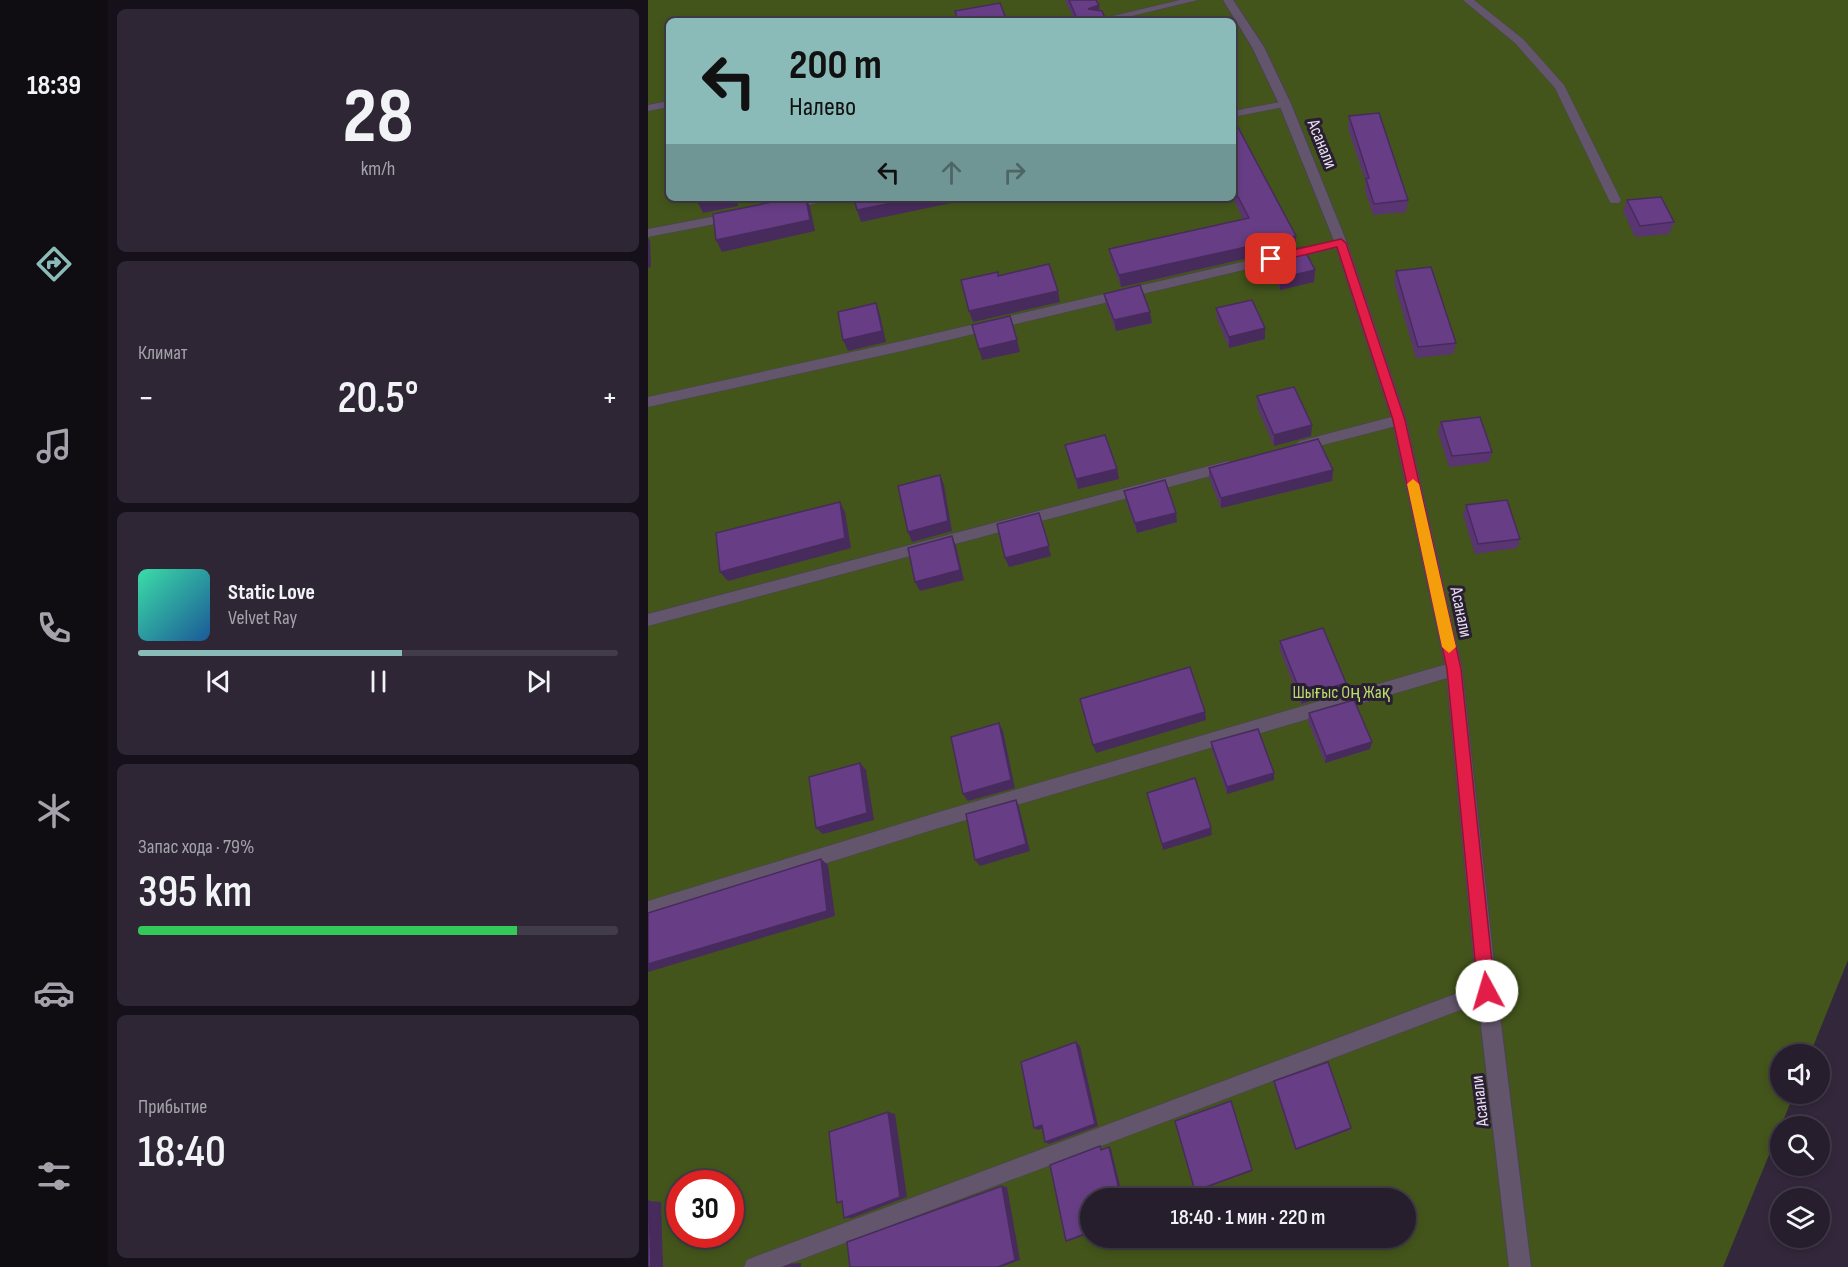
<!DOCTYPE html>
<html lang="ru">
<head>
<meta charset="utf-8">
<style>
	body { margin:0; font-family:"Sofia Sans Condensed",sans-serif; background:#2e2635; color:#f1f3f6; height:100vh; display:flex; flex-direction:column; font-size:22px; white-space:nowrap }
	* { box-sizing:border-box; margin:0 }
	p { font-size:20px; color:#a4a2aa }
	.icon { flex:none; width:33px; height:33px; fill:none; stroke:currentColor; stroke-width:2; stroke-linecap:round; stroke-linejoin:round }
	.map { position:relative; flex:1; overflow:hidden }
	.side { display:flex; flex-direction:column; gap:9px; padding:9px; background:#151019; width:540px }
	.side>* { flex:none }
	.banner { position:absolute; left:18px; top:18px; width:570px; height:183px; border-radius:9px; box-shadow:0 3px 9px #0003,0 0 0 2px #423b49; background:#8bbbb9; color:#111; overflow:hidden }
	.buttons { position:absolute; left:1122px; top:1044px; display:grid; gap:12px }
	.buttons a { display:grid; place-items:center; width:60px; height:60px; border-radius:50%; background:#261d2d; box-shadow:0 3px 9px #0003,0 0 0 2px #423b49; font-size:30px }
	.speed { position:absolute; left:18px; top:1170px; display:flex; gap:12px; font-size:30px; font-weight:700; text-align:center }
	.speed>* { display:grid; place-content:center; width:78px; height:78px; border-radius:50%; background:#261d2d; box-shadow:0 3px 9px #0003,0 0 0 2px #423b49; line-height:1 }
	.speed .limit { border:9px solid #d22; background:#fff; color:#111 }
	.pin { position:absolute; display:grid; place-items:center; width:51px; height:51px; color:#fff; margin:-26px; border-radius:12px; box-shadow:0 3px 9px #0006 }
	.me { position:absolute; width:66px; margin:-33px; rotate:354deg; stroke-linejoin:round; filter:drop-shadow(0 0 4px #0008) }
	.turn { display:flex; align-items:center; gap:21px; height:126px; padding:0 24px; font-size:27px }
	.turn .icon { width:78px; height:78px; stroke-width:2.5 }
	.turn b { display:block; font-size:42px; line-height:51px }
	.lanes { display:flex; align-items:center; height:57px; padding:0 24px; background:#0003; justify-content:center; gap:30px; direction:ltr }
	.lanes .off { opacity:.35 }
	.big { font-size:45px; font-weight:600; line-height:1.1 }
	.side .card { flex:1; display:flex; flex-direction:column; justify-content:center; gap:9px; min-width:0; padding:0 21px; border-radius:9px; background:#2e2635 }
	.side .dial { align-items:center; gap:0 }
	.dial b { font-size:78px; line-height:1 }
	.song { display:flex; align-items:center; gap:18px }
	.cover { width:72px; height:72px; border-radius:9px; background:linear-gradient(135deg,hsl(160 70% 55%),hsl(210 70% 35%)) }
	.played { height:6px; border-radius:3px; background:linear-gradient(90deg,#8bbbb9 55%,#423b49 55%) }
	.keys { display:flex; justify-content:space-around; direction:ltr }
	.heat { display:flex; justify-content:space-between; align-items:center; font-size:33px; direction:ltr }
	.charge { height:9px; border-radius:4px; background:linear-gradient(90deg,#34c759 79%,#423b49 0) }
	.trip { position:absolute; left:432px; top:1188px; width:336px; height:60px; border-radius:30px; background:#261d2d; box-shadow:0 3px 9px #0003,0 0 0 2px #423b49; font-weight:600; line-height:60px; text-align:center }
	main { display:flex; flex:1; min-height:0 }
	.menu { display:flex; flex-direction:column; width:108px; justify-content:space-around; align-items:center; background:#0f0c12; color:#a4a2aa }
	.menu .icon { width:42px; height:42px }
	.menu .selected { color:#8bbbb9 }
	.menu b { font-size:27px; color:#f1f3f6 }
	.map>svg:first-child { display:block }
</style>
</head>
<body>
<main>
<nav class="menu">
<b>18:39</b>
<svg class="icon selected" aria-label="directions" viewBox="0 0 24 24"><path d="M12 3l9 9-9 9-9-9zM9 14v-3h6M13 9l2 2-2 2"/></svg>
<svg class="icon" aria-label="music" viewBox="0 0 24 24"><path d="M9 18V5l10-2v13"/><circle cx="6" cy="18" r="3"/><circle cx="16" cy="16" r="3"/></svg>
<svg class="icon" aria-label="phone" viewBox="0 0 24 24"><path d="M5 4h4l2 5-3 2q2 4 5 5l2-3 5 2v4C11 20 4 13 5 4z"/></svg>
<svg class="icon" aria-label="climate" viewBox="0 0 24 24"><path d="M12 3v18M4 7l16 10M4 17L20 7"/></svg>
<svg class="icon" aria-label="car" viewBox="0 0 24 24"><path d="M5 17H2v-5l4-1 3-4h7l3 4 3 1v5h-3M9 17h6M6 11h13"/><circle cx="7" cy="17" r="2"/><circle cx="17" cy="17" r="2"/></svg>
<svg class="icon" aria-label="filters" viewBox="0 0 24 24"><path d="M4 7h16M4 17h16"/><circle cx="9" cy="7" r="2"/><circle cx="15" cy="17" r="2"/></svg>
</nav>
<section class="side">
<div class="card dial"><b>28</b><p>km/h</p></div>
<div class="card"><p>Климат</p>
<div class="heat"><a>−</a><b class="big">20.5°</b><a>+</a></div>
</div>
<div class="card">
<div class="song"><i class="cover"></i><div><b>Static Love</b><p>Velvet Ray</p></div></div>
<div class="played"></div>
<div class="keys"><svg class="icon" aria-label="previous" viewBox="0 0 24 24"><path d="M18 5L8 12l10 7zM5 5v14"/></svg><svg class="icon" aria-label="pause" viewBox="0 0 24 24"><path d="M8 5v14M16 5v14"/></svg><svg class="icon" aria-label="next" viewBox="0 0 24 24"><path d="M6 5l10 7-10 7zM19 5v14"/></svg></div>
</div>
<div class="card"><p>Запас хода · 79%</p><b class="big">395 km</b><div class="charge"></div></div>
<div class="card"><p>Прибытие</p><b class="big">18:40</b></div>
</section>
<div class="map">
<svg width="1200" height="1267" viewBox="0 0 1200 1267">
	<rect width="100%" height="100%" fill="#33273c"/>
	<path fill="#43551b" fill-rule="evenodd" d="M 0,0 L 1200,0 L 1200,960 L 1162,1054 L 1132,1054 L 1132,1094 L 1146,1094 L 1075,1267 L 0,1267 ZM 21,21 L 585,21 L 585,198 L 21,198 ZM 32,1184 L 82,1184 L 82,1234 L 32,1234 ZM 442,1198 L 758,1198 L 758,1238 L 442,1238 Z"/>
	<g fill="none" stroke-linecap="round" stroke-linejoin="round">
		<defs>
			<g id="service">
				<path d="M 532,0 L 550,0 L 463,21 L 444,21 Z"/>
				<path d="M 815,0 L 826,0 L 875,39 L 916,85 L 973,200 L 971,203 L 963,203 L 961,200 L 907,88 L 867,43 Z"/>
				<path d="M 21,101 L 21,107 L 0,111 L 0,105 Z"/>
				<path d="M 637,101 L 642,104 L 641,106 L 585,117 L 585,111 Z"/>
				<path d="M 159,198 L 181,198 L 179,201 L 140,210 L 134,206 L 136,203 Z"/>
				<path d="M 84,213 L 88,214 L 88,220 L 0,237 L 0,229 Z"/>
				<path d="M 693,239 L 697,240 L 697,246 L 254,351 L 0,407 L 0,397 L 254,341 Z"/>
				<path d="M 751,415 L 756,416 L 758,420 L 756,424 L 652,451 L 645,446 L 652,441 Z"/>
				<path d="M 580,461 L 587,466 L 585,470 L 0,626 L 0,614 Z"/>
				<path d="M 806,662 L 811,664 L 814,669 L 811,674 L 806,676 L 291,828 L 0,919 L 0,901 L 291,812 Z"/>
				<path d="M 839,982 L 845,985 L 848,991 L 845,997 L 839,1000 L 133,1267 L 96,1267 L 99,1260 L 106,1257 Z"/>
			</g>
			<path id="minor" d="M 575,0 L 585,0 L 616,47 L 643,104 L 699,243 L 758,420 L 814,669 L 849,991 L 883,1267 L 861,1267 L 829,991 L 798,669 L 744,420 L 687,243 L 631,104 L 604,47 Z"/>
		</defs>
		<use href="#service" stroke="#4b4254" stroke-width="1"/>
		<use href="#minor" stroke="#4b4254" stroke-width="2"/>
		<use href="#service" fill="#62556c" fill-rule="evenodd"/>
		<use href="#minor" fill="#62556c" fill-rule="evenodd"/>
	</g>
	<g fill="#593572">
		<path d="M 417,0 L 448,0 L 451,11 L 458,21 L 427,21 Z"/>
		<path d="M 701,116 L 760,200 L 758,212 L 725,215 L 717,190 L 718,183 L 700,128 Z"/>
		<path d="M 585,118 L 648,236 L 648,247 L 473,287 L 463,260 L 461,249 L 595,219 L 585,198 Z"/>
		<path d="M 979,200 L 1026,222 L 1021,234 L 987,237 L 975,211 Z"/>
		<path d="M 621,255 L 667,270 L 666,282 L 632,290 L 620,266 Z"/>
		<path d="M 748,271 L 808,343 L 805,354 L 768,358 L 746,282 Z"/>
		<path d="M 456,294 L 504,323 L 468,331 L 458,305 Z"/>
		<path d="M 568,308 L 617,328 L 617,339 L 581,348 L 569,319 Z"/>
		<path d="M 609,396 L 663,436 L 626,446 L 609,407 Z"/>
		<path d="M 793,422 L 844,452 L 841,462 L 801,467 L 790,432 Z"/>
		<path d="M 417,445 L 469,469 L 471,479 L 430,489 Z"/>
		<path d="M 561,468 L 685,470 L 684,481 L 573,508 L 561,478 Z"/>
		<path d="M 476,491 L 528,513 L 529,522 L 489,533 L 478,501 Z"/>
		<path d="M 818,505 L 872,539 L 869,548 L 827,554 L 815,515 Z"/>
		<path d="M 632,641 L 698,683 L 697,691 L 653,704 L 632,650 Z"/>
		<path d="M 661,713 L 722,749 L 677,763 L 660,721 Z"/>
		<path d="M 563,742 L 626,773 L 626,780 L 579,794 L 564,750 Z"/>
		<path d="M 626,1081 L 703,1128 L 701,1130 L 647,1150 L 626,1084 Z"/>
	</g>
	<g fill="#482b5d">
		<path d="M 451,5 L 452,17 L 440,9 Z"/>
		<path d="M 66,198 L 89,198 L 90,206 L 55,213 L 49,201 Z"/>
		<path d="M 158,198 L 162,207 L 167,231 L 74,252 L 68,240 Z"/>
		<path d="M 268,198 L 322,198 L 322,199 L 213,222 L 209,210 Z"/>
		<path d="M 648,236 L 648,247 L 473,287 L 471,275 Z"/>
		<path d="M 0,238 L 2,241 L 3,267 L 0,268 Z"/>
		<path d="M 667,270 L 666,282 L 632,290 L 632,278 Z"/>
		<path d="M 410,291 L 412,302 L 325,322 L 321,311 Z"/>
		<path d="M 228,303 L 232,315 L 238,342 L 200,351 L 195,340 Z"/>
		<path d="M 502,312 L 504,323 L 468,331 L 466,320 Z"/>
		<path d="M 617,328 L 617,339 L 581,348 L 581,337 Z"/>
		<path d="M 369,340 L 372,352 L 334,360 L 331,349 Z"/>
		<path d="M 664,425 L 663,436 L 626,446 L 626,435 Z"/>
		<path d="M 469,469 L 471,479 L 430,489 L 428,479 Z"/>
		<path d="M 685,470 L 684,481 L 573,508 L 573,498 Z"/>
		<path d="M 292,475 L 296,485 L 304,531 L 264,542 L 260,532 Z"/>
		<path d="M 192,502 L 197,512 L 203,548 L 80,581 L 72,572 Z"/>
		<path d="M 391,513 L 403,556 L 361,567 L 357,558 Z"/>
		<path d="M 528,513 L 529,522 L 489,533 L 487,523 Z"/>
		<path d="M 304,536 L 308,546 L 316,580 L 272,591 L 267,582 Z"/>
		<path d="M 698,683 L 697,691 L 653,704 L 654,696 Z"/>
		<path d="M 557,712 L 558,720 L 448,753 L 445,745 Z"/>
		<path d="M 351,723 L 355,731 L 367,788 L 320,801 L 315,794 Z"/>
		<path d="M 724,742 L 722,749 L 677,763 L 678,756 Z"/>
		<path d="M 212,763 L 218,770 L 226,820 L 175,834 L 168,828 Z"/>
		<path d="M 626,773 L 626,780 L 579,794 L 579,787 Z"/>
		<path d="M 368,800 L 371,807 L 382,851 L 332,866 L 327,860 Z"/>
		<path d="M 563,828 L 564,835 L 515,850 L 514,844 Z"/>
		<path d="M 173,859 L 180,865 L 187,916 L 0,972 L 0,964 Z"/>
		<path d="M 428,1042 L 432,1046 L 450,1126 L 401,1144 L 397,1142 Z"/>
		<path d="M 240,1112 L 247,1114 L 259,1197 L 204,1218 L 196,1218 Z"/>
		<path d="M 394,1125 L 398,1127 L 390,1130 L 386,1128 Z"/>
		<path d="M 703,1128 L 701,1130 L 647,1150 L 648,1149 Z"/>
		<path d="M 461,1147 L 463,1149 L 475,1198 L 473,1198 Z"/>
		<path d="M 604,1170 L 604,1171 L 548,1191 L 547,1191 Z"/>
		<path d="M 354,1186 L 359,1187 L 372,1260 L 353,1267 L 350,1267 Z"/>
		<path d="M 1,1201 L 13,1202 L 15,1267 L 3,1267 Z"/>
		<path d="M 442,1232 L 442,1233 L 421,1241 L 418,1241 Z"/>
		<path d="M 153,1263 L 153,1267 L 144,1267 L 144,1264 Z"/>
	</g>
	<g fill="#673e85" stroke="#482b5d" stroke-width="1.5">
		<path d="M 421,0 L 448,0 L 451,5 L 440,9 L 454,11 L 458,21 L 430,21 Z"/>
		<path d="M 352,3 L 359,21 L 310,21 L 307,11 Z"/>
		<path d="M 731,113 L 760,200 L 726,204 L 718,179 L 721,178 L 701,116 Z"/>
		<path d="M 585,118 L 648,236 L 471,275 L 461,249 L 601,218 L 585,187 Z"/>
		<path d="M 1013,197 L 1026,222 L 992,226 L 979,200 Z"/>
		<path d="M 48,198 L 66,198 L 49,201 Z"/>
		<path d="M 144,198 L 158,198 L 162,220 L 68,240 L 65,214 Z"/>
		<path d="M 206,198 L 268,198 L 209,210 Z"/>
		<path d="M 655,247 L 667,270 L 632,278 L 621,255 Z"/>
		<path d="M 401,264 L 410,291 L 321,311 L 313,280 L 350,272 L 350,276 Z"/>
		<path d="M 783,267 L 808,343 L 770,347 L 748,271 Z"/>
		<path d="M 492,285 L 502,312 L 466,320 L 456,294 Z"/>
		<path d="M 604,300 L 617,328 L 581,337 L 568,308 Z"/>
		<path d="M 228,303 L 234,331 L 195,340 L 190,312 Z"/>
		<path d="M 362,316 L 369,340 L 331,349 L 324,325 Z"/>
		<path d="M 646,387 L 664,425 L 626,435 L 609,396 Z"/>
		<path d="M 832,417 L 844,452 L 804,456 L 793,422 Z"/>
		<path d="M 457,435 L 469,469 L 428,479 L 417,445 Z"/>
		<path d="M 670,439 L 685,470 L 573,498 L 561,468 Z"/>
		<path d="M 292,475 L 300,521 L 260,532 L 250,486 Z"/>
		<path d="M 517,480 L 528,513 L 487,523 L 476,491 Z"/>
		<path d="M 859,500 L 872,539 L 830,544 L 818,505 Z"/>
		<path d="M 192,502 L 197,538 L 72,572 L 68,533 Z"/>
		<path d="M 391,513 L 401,546 L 357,558 L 349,524 Z"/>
		<path d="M 304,536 L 312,570 L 267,582 L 260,548 Z"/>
		<path d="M 675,628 L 698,683 L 654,696 L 632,641 Z"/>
		<path d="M 542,667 L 557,712 L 445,745 L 432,699 Z"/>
		<path d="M 706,700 L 724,742 L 678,756 L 661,713 Z"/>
		<path d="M 351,723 L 363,780 L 315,794 L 303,737 Z"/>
		<path d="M 610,729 L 626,773 L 579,787 L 563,742 Z"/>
		<path d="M 212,763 L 219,813 L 168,828 L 161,777 Z"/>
		<path d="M 547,778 L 563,828 L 514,844 L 499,793 Z"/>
		<path d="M 368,800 L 378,844 L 327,860 L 318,814 Z"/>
		<path d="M 173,859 L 179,911 L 0,964 L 0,913 Z"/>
		<path d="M 428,1042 L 447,1124 L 397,1142 L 394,1125 L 386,1128 L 373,1062 Z"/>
		<path d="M 680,1062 L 703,1128 L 648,1149 L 626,1081 Z"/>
		<path d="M 583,1101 L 604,1170 L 547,1191 L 527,1121 Z"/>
		<path d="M 240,1112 L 252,1197 L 196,1218 L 194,1201 L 189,1203 L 181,1132 Z"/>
		<path d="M 452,1146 L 453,1150 L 461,1147 L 473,1198 L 442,1198 L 442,1232 L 418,1241 L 402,1165 Z"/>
		<path d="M 354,1186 L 367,1260 L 350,1267 L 202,1267 L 199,1242 Z"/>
		<path d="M 1,1201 L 3,1267 L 0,1267 L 0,1202 Z"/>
		<path d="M 144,1264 L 144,1267 L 136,1267 Z"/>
	</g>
	<path fill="#e11d48" stroke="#92132f" stroke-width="1.5" d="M 693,239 L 698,243 L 757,420 L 813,669 L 847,991 L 844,997 L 839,999 L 833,997 L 830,991 L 799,669 L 745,420 L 689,247 L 623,263 L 618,259 L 623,255 Z"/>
	<path fill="#f59e0b" d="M 765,479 L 771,484 L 808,647 L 801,653 L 794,647 L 759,484 Z"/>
	<g text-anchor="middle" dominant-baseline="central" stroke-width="6" stroke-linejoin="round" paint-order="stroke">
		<g font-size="18" fill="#e8e1ef" stroke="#291e32">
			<text transform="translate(674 144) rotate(68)">Асанали</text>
			<text transform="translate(813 612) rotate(78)">Асанали</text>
			<text transform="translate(832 1101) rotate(-97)">Асанали</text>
		</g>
		<g font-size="18" fill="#b7dc69" stroke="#291e32">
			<text x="693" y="692">Шығыс Оң Жақ</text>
		</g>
	</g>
</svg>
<div class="buttons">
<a><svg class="icon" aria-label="sound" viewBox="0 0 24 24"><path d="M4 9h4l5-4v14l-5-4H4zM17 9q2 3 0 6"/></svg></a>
<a><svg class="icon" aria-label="search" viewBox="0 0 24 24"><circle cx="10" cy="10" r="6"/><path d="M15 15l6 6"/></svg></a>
<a><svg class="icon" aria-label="layers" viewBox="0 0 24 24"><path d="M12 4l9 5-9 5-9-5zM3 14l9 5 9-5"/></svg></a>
</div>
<div class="speed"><div class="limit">30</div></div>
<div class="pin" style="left:623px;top:259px;background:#d93025"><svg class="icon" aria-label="arrive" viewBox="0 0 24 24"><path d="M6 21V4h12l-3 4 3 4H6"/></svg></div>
<svg class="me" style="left:839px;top:991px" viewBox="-20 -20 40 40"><circle r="19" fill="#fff"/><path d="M0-13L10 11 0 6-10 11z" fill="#e11d48"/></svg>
<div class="trip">18:40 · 1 мин · 220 m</div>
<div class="banner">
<div class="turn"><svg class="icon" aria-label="left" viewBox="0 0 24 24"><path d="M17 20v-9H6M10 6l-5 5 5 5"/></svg><div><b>200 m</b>Налево</div></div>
<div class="lanes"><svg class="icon" aria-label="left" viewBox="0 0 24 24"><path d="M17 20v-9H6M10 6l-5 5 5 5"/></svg><svg class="icon off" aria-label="ahead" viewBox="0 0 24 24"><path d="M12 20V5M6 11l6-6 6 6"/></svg><svg class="icon off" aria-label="right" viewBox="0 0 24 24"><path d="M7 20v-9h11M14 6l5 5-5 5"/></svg></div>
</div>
</div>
</main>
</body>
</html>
